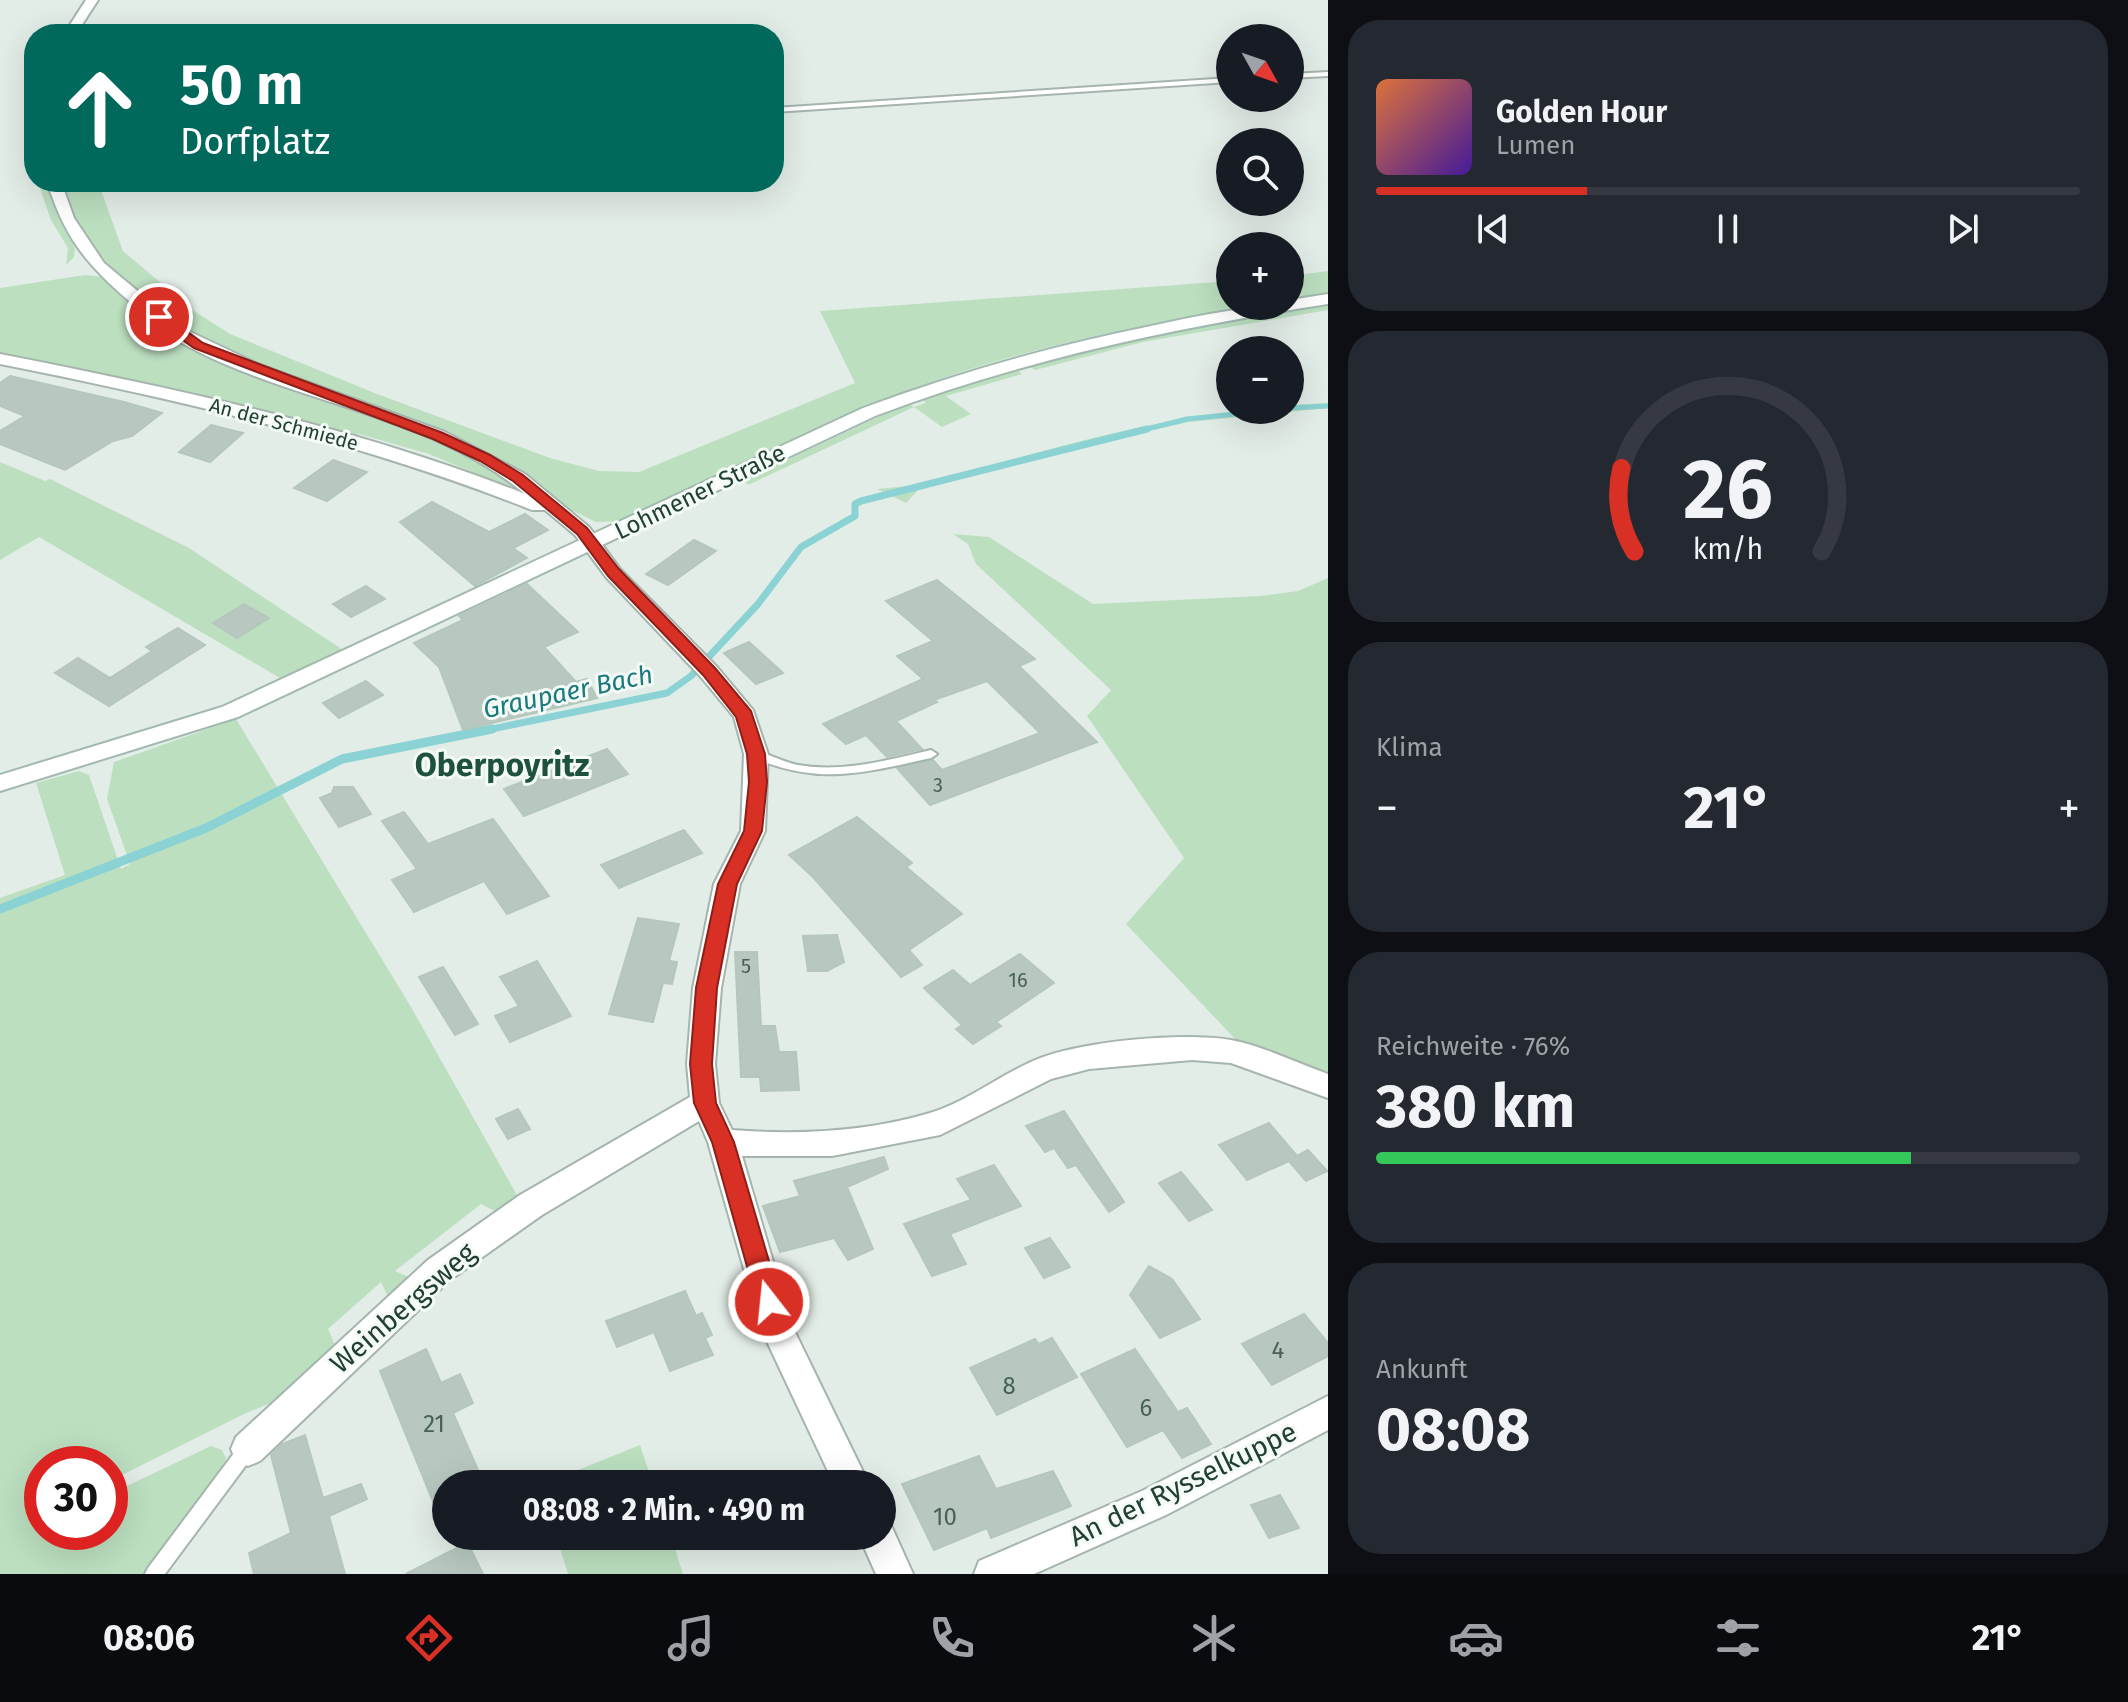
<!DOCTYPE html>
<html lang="de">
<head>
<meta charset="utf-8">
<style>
	body { margin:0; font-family:"Fira Sans",sans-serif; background:#242831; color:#f1f3f6; height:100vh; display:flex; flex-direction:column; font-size:30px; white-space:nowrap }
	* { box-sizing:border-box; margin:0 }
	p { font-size:26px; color:#9ea1a6 }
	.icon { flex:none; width:44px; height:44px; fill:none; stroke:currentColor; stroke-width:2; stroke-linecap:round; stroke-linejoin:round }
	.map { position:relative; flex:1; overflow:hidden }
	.sheet { display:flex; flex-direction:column; gap:20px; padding:20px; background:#0d0f14; width:800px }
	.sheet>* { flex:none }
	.top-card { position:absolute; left:24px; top:24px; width:760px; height:168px; border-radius:32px; box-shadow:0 8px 32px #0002; background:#00695c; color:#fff; overflow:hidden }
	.needle { width:52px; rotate:130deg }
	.fabs { position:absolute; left:1216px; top:24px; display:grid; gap:16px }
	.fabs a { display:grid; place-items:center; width:88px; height:88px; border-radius:50%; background:#171b24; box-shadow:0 8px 32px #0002; font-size:40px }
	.speed { position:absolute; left:24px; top:1446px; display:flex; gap:16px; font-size:40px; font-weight:700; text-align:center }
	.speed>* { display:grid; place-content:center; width:104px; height:104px; border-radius:50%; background:#171b24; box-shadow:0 8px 32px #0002; line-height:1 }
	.speed .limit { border:12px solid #d22; background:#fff; color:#111 }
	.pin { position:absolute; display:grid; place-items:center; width:68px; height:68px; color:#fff; margin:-34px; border:4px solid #fff; border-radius:50%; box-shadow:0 2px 8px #0007 }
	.me { position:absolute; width:88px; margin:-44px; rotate:344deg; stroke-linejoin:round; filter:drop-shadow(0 0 6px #0008) }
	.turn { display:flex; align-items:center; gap:28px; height:168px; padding:0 24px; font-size:36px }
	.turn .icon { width:104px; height:104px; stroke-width:2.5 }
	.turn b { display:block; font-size:56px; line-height:68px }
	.big { font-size:60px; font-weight:700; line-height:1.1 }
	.sheet .card { flex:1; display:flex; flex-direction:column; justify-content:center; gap:12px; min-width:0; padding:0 28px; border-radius:32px; background:#242831 }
	.sheet .dial { align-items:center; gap:0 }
	.dial svg { height:208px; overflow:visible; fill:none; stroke:#363941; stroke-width:7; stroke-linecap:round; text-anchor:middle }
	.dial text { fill:#f1f3f6; stroke:none }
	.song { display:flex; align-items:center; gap:24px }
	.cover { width:96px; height:96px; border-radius:12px; background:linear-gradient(135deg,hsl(20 70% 55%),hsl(260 70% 35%)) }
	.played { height:8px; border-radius:4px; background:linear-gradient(90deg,#d93025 30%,#363941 30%) }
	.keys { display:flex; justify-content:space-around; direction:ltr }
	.heat { display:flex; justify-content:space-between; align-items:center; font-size:44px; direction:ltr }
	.charge { height:12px; border-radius:6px; background:linear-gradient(90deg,#34c759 76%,#363941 0) }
	.trip { position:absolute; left:432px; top:1470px; width:464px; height:80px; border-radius:40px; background:#171b24; box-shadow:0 8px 32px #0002; font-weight:700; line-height:80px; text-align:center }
	.tab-bar { display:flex; height:128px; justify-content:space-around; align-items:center; background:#090b0e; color:#9ea1a6 }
	.tab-bar .icon { width:56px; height:56px }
	.tab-bar .current { color:#d93025 }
	.tab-bar b { font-size:36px; color:#f1f3f6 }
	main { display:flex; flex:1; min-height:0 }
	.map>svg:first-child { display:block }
</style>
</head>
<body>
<main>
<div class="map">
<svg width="1328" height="1574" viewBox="0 0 1328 1574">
	<rect width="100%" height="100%" fill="#e3ede7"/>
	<g fill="#bcdfc0">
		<path d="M 38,182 L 49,182 L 75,249 L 74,257 L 66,265 L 68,248 L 51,220 Z"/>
		<path d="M 61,182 L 98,182 L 123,251 L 194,311 L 230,334 L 377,394 L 550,458 L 599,471 L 639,472 L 855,383 L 820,311 L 1230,281 L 1230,306 L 1251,306 C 1138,325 1023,348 915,388 C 815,425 720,476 623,521 L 596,522 L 559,504 L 521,474 L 256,365 L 181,328 L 103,263 L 72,218 Z"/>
		<path d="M 1328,271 L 1328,294 L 1290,300 L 1290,276 Z"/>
		<path d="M 85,275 L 103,277 L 149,314 L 157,332 L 215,358 L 435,439 L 513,481 L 538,500 L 429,454 L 359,434 L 351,437 L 0,356 L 0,288 Z"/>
		<path d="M 1328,303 L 1328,310 L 1143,342 L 1035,370 L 1029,366 L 1157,332 Z"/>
		<path d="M 1016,369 L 1022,374 L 946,396 L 971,414 L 942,427 L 914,407 L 748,485 L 744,480 L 908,403 L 914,407 L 926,403 L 921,399 Z"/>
		<path d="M 1328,403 L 1328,408 L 1189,422 L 1098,442 L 918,490 L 906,503 L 877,489 L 908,486 C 1034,457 1159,410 1290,410 L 1290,405 Z"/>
		<path d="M 0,462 L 45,481 L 50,479 L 189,548 L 343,650 L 280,678 L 39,537 L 0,560 Z"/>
		<path d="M 953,534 L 989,537 L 1093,604 L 1260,596 L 1298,591 L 1328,578 L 1328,1076 L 1238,1042 L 1126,924 L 1184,858 L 1087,716 L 1111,690 L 976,564 L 968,544 Z"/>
		<path d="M 236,719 L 411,1007 L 518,1197 L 501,1214 L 481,1204 L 395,1271 L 416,1280 L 391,1303 L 381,1282 L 328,1329 L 337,1350 L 283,1398 L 244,1414 L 110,1481 L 110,1464 L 42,1464 L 42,1532 L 110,1532 L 110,1494 L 211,1446 L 222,1450 L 226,1458 L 221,1476 L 144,1574 L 0,1574 L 0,898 L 65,875 L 36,783 L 79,771 L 89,775 L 121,869 L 130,864 L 107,799 L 114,762 Z"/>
		<path d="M 640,1445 L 653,1484 L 543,1484 Z"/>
		<path d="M 556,1536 L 671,1536 L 683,1574 L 568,1574 Z"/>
	</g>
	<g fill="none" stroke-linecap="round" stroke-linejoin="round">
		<g stroke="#8ad2d3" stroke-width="5">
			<path d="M 1290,408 L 1328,406"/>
			<path d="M 1139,431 L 1187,419 L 1274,410"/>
		</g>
		<path stroke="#8ad2d3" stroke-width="7" d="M 482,731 L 667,693 L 691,676 L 758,604 L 801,547 L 855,516 L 855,504 L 861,501 L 1147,429"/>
		<path stroke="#8ad2d3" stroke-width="9" d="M 0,909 L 206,828 L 342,759 L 492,729"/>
	</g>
	<g fill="#b8c8c0" stroke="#b5c7bd" stroke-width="2">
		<path d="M 10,376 L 124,402 L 162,413 L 132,436 L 113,441 L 65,470 L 0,444 L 0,431 L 25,416 L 0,406 L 0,383 Z"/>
		<path d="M 211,425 L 243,433 L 210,462 L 179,452 Z"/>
		<path d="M 333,460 L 367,472 L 327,501 L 294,488 Z"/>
		<path d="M 432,502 L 489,532 L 525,514 L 548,530 L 513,548 L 527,558 L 475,586 L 400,522 Z"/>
		<path d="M 694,540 L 716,551 L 668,585 L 646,574 Z"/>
		<path d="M 937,580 L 1035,659 L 1019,666 L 1097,742 L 930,805 L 897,768 L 933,760 L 942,770 L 1040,733 L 987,681 L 934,700 L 937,702 L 896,721 L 922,749 L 887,757 L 866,735 L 846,744 L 823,724 L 923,679 L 897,656 L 933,641 L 886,601 Z"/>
		<path d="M 527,584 L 578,632 L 544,647 L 576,682 L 587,679 L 597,698 L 463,730 L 439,667 L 414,643 L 463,620 L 459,616 Z"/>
		<path d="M 366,586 L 385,599 L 351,617 L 333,604 Z"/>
		<path d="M 244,604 L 269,618 L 237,638 L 213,623 Z"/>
		<path d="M 178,628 L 205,645 L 109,706 L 55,673 L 78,658 L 110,678 L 152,651 L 146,647 Z"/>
		<path d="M 749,642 L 783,673 L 756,684 L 724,653 Z"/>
		<path d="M 366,681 L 383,695 L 339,718 L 323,703 Z"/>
		<path d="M 607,749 L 628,774 L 524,816 L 504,789 Z"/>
		<path d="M 334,787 L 353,787 L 371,814 L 339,827 L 320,798 L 332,793 Z"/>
		<path d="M 404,812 L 428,844 L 493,819 L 549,896 L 507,914 L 484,881 L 414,912 L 392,880 L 417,869 L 382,821 Z"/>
		<path d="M 857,817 L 912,863 L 906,867 L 962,914 L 909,950 L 922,965 L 901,977 L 813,877 L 789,855 Z"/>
		<path d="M 684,830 L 702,853 L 619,888 L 601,865 Z"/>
		<path d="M 638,918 L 679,924 L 669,961 L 677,962 L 672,984 L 663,983 L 653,1022 L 609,1014 Z"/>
		<path d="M 837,935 L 844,962 L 827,971 L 808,971 L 803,936 Z"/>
		<path d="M 735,952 L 757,952 L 761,1026 L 775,1026 L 779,1052 L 796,1052 L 799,1090 L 761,1091 L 760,1077 L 741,1077 Z"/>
		<path d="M 1020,954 L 1054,983 L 996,1022 L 1001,1026 L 973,1044 L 956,1029 L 962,1025 L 924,988 L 953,970 L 970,985 Z"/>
		<path d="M 537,961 L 571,1016 L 510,1042 L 495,1016 L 519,1006 L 500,977 Z"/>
		<path d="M 443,967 L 478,1024 L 455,1035 L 419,977 Z"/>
		<path d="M 518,1109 L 530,1129 L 508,1139 L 496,1119 Z"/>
		<path d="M 1064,1111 L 1124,1202 L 1109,1212 L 1076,1165 L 1068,1168 L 1054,1148 L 1045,1152 L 1026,1126 Z"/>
		<path d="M 1269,1123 L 1297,1156 L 1308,1150 L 1327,1171 L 1306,1181 L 1289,1161 L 1247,1180 L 1219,1145 Z"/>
		<path d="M 884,1157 L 888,1169 L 847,1187 L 873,1249 L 848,1260 L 834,1238 L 780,1252 L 763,1206 L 800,1196 L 794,1181 Z"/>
		<path d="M 994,1165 L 1021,1206 L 950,1234 L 966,1264 L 932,1276 L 904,1224 L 971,1200 L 957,1179 Z"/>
		<path d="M 1181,1172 L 1212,1210 L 1189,1221 L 1159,1183 Z"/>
		<path d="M 1050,1238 L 1070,1267 L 1044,1278 L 1025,1248 Z"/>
		<path d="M 1149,1266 L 1172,1279 L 1200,1319 L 1160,1338 L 1130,1295 Z"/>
		<path d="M 685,1291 L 696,1316 L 702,1313 L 712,1335 L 705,1338 L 713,1355 L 670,1371 L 654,1332 L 617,1347 L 606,1321 Z"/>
		<path d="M 1304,1314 L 1328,1343 L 1328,1356 L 1272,1385 L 1242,1344 Z"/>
		<path d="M 1052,1338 L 1077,1377 L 997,1415 L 970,1368 L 1035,1339 L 1039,1344 Z"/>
		<path d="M 426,1349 L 441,1383 L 460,1374 L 473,1403 L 453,1413 L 484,1484 L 446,1484 L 445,1531 L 380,1371 Z"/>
		<path d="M 1135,1349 L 1178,1412 L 1187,1408 L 1211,1444 L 1182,1458 L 1163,1430 L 1127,1447 L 1081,1374 Z"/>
		<path d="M 305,1435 L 323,1498 L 361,1484 L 367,1499 L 329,1516 L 345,1574 L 254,1574 L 249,1553 L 291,1533 L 271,1455 L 282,1444 Z"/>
		<path d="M 979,1456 L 996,1489 L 1053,1471 L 1071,1506 L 991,1538 L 987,1528 L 934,1550 L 902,1484 Z"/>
		<path d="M 1280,1495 L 1299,1528 L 1269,1538 L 1251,1505 Z"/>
		<path d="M 467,1542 L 483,1574 L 406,1574 L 451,1551 Z"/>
	</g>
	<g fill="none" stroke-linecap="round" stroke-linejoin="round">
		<defs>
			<g id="service">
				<path d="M 1328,72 L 1328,76 L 1290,78 L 1290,74 Z"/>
				<path d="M 1230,78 L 1230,82 L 774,112 L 774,108 Z"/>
				<path d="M 756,750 C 770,755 783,762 798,765 C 842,773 888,760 931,750 L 937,754 L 931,758 C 863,773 819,786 752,757 L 750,754 L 752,751 Z"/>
				<path d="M 246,1442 L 252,1445 L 255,1451 L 252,1457 L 165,1574 L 145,1574 L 148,1568 L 240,1445 Z"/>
			</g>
			<g id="minor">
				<path d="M 86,0 L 98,0 L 76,34 L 64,34 Z"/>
				<path d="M 47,182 L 61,182 L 74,218 L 104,263 L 182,328 L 260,365 L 445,432 L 525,474 L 589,527 L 620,569 L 717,667 L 753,710 L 768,754 L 765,831 L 740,884 L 721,988 L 715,1064 L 719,1103 L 732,1130 C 798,1135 867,1132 930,1113 C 966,1102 999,1076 1033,1061 C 1079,1041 1182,1032 1231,1040 C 1263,1046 1297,1063 1328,1074 L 1328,1098 L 1231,1063 L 1192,1060 L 1089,1069 L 1051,1079 L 940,1135 L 832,1156 L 742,1156 L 792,1326 L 869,1484 L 834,1484 L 761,1329 L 708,1142 L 699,1121 L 542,1215 L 450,1280 L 260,1461 L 248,1466 L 236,1461 L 231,1449 L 236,1437 L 428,1260 L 520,1195 L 690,1097 L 687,1064 L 693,988 L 714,884 L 741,831 L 744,754 L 734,717 L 701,677 L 606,577 L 575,535 L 545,510 L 532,510 C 360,442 182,400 0,364 L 0,354 C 178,389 356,427 525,494 C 431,415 297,404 191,348 C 167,335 148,317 128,300 C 84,262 65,237 47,182 Z"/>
				<path d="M 1328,1396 L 1328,1430 L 1166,1515 L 1034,1574 L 974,1574 L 979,1561 L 1142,1491 Z"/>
				<path d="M 882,1520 L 890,1523 L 913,1574 L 876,1574 L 859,1536 L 882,1536 Z"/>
			</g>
			<path id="secondary" d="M 1328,294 L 1328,304 C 1174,328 1022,360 875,416 L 238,717 L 0,791 L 0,775 L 222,707 L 863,408 C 957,373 1052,346 1151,326 C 1197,316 1243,306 1290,306 L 1290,300 Z"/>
		</defs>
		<use href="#service" stroke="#a5b5ad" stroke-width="4"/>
		<use href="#minor" stroke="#a5b5ad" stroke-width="4"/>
		<use href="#secondary" stroke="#a1b9ae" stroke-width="4"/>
		<use href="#service" fill="#fff" fill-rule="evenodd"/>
		<use href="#minor" fill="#fff" fill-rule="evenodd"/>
		<use href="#secondary" fill="#fff" fill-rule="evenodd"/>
	</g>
	<path fill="#d93025" stroke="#8d1f18" stroke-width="2" d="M 154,314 L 163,314 L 203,343 L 443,433 L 490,455 L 523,475 L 587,528 L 619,569 L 715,668 L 751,711 L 765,754 L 767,782 L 762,831 L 737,884 L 717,988 L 712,1064 L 716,1103 L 734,1142 L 781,1302 L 778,1310 L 769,1313 L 761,1310 L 757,1302 L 712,1142 L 694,1103 L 690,1064 L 696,988 L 718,884 L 744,831 L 749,782 L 747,754 L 736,717 L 703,675 L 608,576 L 577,534 L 513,481 L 480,461 L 433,439 L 194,348 L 154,320 Z"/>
	<g text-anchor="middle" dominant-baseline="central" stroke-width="6" stroke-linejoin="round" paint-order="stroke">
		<g font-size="20" fill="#223f33" stroke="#f4faf6">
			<text transform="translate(284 424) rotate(15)">An der Schmiede</text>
		</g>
		<g font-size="20" fill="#486156">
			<text x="938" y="785">3</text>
			<text x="746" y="966">5</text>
			<text x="1018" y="980">16</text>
		</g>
		<g font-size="24" fill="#223f33" stroke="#f4faf6">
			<text transform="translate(700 492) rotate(-26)">Lohmener Straße</text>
		</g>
		<g font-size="24" fill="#486156">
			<text x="1278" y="1350">4</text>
			<text x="1009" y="1386">8</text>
			<text x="1146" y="1408">6</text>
			<text x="434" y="1424">21</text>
			<text x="945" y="1517">10</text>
		</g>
		<g font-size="26" font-style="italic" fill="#1b7a7d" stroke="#f4faf6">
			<text transform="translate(568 692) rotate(-12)">Graupaer Bach</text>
		</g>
		<g font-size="28" fill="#223f33" stroke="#f4faf6">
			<text transform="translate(403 1308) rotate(-41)">Weinbergsweg</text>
			<text transform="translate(1183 1484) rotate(-26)">An der Rysselkuppe</text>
		</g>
		<g font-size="32" font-weight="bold" fill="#1e523e" stroke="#f4faf6">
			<text x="502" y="765">Oberpoyritz</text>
		</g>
	</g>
</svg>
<div class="fabs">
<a><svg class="needle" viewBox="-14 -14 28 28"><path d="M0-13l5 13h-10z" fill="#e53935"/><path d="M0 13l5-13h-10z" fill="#9ea1a6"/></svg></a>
<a><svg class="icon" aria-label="search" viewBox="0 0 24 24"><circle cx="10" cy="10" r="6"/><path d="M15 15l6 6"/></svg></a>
<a>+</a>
<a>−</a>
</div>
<div class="speed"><div class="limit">30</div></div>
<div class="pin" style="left:159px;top:317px;background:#d93025"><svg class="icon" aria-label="arrive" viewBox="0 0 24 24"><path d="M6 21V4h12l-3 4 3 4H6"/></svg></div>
<svg class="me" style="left:769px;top:1302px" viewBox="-20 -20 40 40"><circle r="17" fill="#d93025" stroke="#fff" stroke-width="3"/><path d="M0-11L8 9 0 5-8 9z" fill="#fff"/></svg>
<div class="trip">08:08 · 2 Min. · 490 m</div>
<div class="top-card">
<div class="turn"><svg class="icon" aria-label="ahead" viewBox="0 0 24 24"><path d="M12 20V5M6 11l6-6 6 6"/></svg><div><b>50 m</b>Dorfplatz</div></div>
</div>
</div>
<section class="sheet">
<div class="card">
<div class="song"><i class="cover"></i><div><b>Golden Hour</b><p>Lumen</p></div></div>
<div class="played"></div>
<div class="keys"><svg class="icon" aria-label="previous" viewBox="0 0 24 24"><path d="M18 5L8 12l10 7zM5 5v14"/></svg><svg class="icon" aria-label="pause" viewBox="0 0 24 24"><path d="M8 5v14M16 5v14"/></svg><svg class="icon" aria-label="next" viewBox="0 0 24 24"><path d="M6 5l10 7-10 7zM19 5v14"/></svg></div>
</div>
<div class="card dial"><svg viewBox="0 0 100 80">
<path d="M14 69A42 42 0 1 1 86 69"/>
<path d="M14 69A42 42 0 0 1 9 37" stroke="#d93025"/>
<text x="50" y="56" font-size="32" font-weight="700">26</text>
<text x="50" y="72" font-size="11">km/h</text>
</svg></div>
<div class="card"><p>Klima</p>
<div class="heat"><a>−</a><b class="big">21°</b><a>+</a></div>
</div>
<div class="card"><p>Reichweite · 76%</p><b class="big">380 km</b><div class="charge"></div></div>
<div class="card"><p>Ankunft</p><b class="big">08:08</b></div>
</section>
</main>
<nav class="tab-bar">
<b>08:06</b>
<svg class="icon current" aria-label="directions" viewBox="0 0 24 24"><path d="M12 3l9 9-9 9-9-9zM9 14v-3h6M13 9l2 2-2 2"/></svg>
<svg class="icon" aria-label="music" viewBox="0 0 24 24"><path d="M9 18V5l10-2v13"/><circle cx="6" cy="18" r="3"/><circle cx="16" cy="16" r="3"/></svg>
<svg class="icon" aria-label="phone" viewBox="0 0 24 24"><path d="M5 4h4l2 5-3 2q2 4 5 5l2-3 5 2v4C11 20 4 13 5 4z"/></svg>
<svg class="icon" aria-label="climate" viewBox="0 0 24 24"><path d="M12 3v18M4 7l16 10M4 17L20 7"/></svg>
<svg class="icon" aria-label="car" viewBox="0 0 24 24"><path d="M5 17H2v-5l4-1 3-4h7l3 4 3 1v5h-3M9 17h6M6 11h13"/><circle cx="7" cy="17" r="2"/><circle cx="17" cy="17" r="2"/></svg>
<svg class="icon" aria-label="filters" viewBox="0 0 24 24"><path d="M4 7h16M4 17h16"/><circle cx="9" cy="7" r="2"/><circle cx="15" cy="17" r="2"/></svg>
<b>21°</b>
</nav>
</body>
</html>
